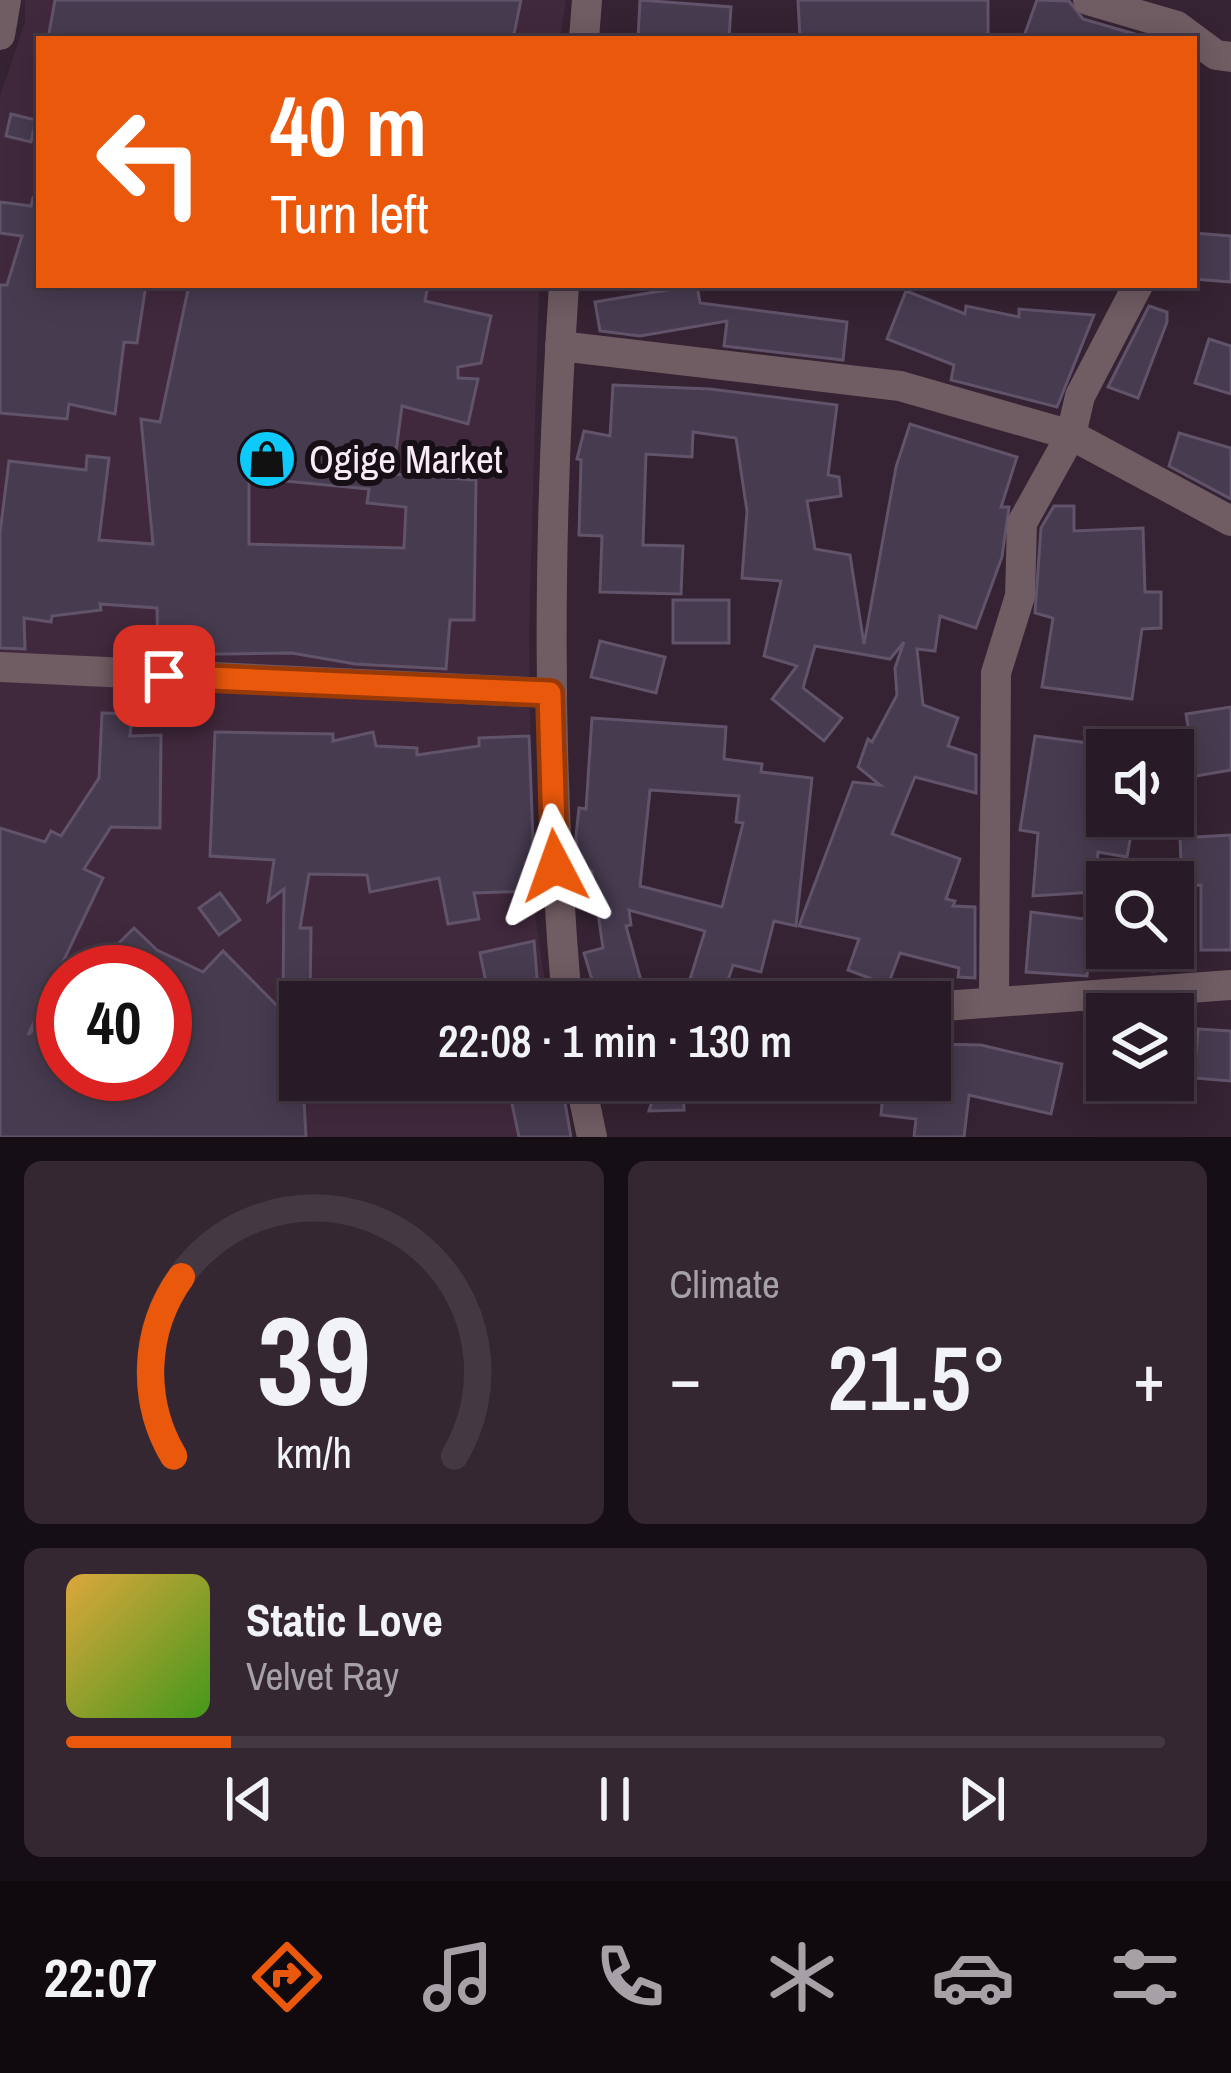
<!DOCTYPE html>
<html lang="en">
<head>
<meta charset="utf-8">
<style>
	body { margin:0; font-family:"Archivo Narrow",sans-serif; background:#342732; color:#f1f3f6; height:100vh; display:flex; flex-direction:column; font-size:45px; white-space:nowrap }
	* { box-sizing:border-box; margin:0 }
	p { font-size:39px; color:#a5a1a7 }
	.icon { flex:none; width:66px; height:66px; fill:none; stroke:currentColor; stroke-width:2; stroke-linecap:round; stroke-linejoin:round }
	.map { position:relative; height:1137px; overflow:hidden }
	.details { display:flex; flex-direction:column; gap:24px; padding:24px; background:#160e15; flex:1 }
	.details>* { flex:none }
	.guide { position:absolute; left:36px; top:36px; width:1161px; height:252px; border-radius:0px; box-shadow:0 6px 30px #0003,0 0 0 3px #443843; background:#ea580c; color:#fff; overflow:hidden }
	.tools { position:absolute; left:1086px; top:729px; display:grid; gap:24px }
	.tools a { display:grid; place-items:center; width:108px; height:108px; border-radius:0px; background:#281a26; box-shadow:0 6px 30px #0003,0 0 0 3px #443843; font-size:60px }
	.speed { position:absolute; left:36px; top:945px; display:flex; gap:24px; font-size:60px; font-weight:700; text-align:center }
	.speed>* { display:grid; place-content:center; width:156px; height:156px; border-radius:50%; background:#281a26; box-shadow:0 6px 30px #0003,0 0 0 3px #443843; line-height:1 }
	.speed .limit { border:18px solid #d22; background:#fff; color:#111 }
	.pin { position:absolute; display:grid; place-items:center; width:102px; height:102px; color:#fff; margin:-51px; border-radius:24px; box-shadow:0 6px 18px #0006 }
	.me { position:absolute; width:132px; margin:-66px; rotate:356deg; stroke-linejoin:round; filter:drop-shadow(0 0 9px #0008) }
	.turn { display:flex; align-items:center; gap:42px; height:252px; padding:0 36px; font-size:54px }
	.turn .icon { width:156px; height:156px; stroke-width:2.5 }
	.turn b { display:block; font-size:84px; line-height:102px }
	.big { font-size:90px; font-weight:600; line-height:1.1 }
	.details .card { flex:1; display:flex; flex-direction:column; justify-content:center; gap:18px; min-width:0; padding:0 42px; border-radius:18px; background:#342732 }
	.details .dial { align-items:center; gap:0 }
	.dial svg { height:312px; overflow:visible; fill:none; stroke:#443843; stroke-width:7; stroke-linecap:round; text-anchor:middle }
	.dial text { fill:#f1f3f6; stroke:none }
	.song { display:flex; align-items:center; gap:36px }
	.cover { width:144px; height:144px; border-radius:18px; background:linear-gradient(135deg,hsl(40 70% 55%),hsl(100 70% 35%)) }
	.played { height:12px; border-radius:6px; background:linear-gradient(90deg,#ea580c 15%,#443843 15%) }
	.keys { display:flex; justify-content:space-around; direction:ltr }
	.heat { display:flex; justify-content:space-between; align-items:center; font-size:66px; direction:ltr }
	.details .tiles { flex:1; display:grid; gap:24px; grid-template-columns:1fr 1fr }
	.card:last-child { grid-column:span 2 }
	.trip { position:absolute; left:279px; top:981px; width:672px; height:120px; border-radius:0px; background:#281a26; box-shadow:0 6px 30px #0003,0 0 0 3px #443843; font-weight:600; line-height:120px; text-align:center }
	.tabs { display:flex; height:192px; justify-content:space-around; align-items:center; background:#100a0f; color:#a5a1a7 }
	.tabs .icon { width:84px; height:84px }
	.tabs .selected { color:#ea580c }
	.tabs b { font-size:54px; color:#f1f3f6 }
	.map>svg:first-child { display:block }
</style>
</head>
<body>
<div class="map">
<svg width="1231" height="1137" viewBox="0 0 1231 1137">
	<rect width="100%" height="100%" fill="#352232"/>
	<path fill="#41293d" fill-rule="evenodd" d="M 25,0 L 566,0 L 560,39 L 39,39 L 39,285 L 539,285 L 529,632 L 532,895 L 548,1002 L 300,1002 L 300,1080 L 561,1080 L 570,1137 L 0,1137 L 0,97 L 25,22 ZM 63,972 L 165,972 L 165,1074 L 63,1074 Z"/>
	<g fill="#473b50" stroke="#61536a" stroke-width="3" fill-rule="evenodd">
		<path d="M 55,0 L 521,0 L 513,39 L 48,39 Z"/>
		<path d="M 640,0 L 731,7 L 729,39 L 638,39 Z"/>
		<path d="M 798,0 L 988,0 L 988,39 L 800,39 Z"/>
		<path d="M 1037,0 L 1069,1 L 1083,19 L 1152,39 L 1023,39 Z"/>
		<path d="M 11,114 L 36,120 L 31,142 L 6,136 Z"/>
		<path d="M 33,198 L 39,199 L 39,285 L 146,285 L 137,343 L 124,342 L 115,414 L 69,404 L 67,419 L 0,413 L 0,285 L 7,285 L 22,236 L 0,233 L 0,202 L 31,206 Z"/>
		<path d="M 1194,233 L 1231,236 L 1231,282 L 1194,279 Z"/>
		<path d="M 189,285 L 428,285 L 425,301 L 491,316 L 481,363 L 458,367 L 458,378 L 478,379 L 468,424 L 402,406 L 393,474 L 476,480 L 474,620 L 450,620 L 446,669 L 355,664 L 292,653 L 158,655 L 157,608 L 100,604 L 101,610 L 52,616 L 51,622 L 24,618 L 25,649 L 0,648 L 0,533 L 9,461 L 86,470 L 87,456 L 109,458 L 99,540 L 153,544 L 141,419 L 160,422 ZM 264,479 L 369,489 L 367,503 L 406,507 L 404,548 L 249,544 L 249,482 L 264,484 Z"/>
		<path d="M 697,285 L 700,303 L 847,322 L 843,360 L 724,346 L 727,321 L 640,336 L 600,331 L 595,302 Z"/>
		<path d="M 906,291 L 965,314 L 966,306 L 1019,317 L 1019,309 L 1094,315 L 1057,407 L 951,380 L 954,365 L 887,339 Z"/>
		<path d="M 1149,306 L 1167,312 L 1167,322 L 1138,398 L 1108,387 Z"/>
		<path d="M 1209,339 L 1231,346 L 1231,394 L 1195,383 Z"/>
		<path d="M 613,385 L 710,389 L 837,405 L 828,475 L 839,477 L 841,496 L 807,501 L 815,549 L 850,555 L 864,644 L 896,467 L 910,424 L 1017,457 L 1001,507 L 1009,507 L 1002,557 L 976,628 L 940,616 L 935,651 L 917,649 L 923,705 L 958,718 L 948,746 L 976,755 L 976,793 L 915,777 L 892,834 L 960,859 L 946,899 L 955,901 L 953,906 L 975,907 L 975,978 L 958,977 L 959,968 L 900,953 L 888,985 L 848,970 L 859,939 L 799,926 L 853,782 L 880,785 L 858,767 L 868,739 L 872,742 L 897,695 L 895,668 L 904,642 L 890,659 L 815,646 L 803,688 L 842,718 L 824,741 L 772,699 L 797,666 L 764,656 L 781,581 L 742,578 L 747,511 L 736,438 L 693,432 L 692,457 L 646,454 L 643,545 L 683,546 L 681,594 L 600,592 L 602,536 L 579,535 L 581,460 L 577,459 L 584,431 L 610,436 Z"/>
		<path d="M 1179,433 L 1231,448 L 1231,499 L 1169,466 Z"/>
		<path d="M 1054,506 L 1074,506 L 1074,531 L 1143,528 L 1145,592 L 1161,592 L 1161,628 L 1142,629 L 1132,699 L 1042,687 L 1053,618 L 1035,613 L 1041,528 Z"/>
		<rect x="673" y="600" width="56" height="43"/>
		<path d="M 600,641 L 665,657 L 656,693 L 591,677 Z"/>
		<path d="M 1231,707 L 1231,770 L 1196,776 L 1186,714 Z"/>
		<path d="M 102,713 L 132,714 L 130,736 L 161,735 L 160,828 L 111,827 L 84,869 L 103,878 L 28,1035 L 63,1000 L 63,1074 L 165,1074 L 165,972 L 143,972 L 116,946 L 134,928 L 157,950 L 203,972 L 223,951 L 300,1029 L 306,1137 L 0,1137 L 0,828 L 45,842 L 51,831 L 61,836 L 99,778 Z"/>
		<path d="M 592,718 L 726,727 L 724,759 L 762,764 L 761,772 L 812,778 L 796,926 L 774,921 L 761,972 L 733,965 L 721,1002 L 686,992 L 705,931 L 629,910 L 631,925 L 626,926 L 643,988 L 598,1000 L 584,953 L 603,948 L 592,871 L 577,869 L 576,836 L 579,808 L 586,809 ZM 650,790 L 739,796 L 736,822 L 743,823 L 722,907 L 640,886 Z"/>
		<path d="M 215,732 L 333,734 L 333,741 L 373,732 L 376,746 L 417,748 L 417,755 L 479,746 L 479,738 L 529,736 L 535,891 L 474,893 L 479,919 L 448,924 L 439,878 L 370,892 L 367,875 L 309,874 L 300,928 L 311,928 L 310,1002 L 283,1002 L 284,889 L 268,901 L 274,860 L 210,856 Z"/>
		<path d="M 1035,736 L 1111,746 L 1099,818 L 1133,824 L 1127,857 L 1098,852 L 1094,892 L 1033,896 L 1038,833 L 1020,830 Z"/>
		<path d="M 1231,835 L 1231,950 L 1201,950 L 1201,885 L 1182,886 L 1180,838 Z"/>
		<path d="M 220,893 L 240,920 L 219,935 L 199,908 Z"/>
		<path d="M 1031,912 L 1092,920 L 1087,976 L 1026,972 Z"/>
		<path d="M 534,941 L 539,1002 L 490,1002 L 480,953 Z"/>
		<path d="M 1089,948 L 1181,948 L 1178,969 L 1153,971 L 1088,962 Z"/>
		<path d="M 1198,1029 L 1231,1031 L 1231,1081 L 1194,1078 Z"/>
		<path d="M 930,1044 L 981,1045 L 1062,1064 L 1051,1114 L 969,1095 L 964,1137 L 914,1137 L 916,1119 L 881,1115 L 884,1080 L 930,1080 Z"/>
		<path d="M 507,1080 L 561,1080 L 571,1137 L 519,1137 Z"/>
		<path d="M 659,1080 L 683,1080 L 684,1110 L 649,1111 Z"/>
	</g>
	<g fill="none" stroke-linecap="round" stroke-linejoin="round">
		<g stroke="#705c63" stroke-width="30">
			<path d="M 1088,0 L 1177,26 L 1216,55 L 1231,57"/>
			<path d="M 0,35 L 6,0"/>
			<path d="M 584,39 L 587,0"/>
			<path d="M 564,285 C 548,527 546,761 567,1002"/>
			<path d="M 560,346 L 900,386 L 1071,435 L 1231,521"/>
			<path d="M 0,667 L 550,693"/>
			<path d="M 994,1002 L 996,673 L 1020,596 L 1022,523 L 1071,435 L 1080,396 L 1138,285"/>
			<path d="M 930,1007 L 1231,985"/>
			<path d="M 580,1080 L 592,1137"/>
		</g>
	</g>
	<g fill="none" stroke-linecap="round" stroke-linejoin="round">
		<defs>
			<path id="route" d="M 164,676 L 550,693 L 555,866"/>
		</defs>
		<use href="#route" stroke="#983908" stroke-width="30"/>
		<use href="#route" stroke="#ea580c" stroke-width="21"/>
	</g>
	<defs>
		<symbol id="shop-disc" viewBox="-11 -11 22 22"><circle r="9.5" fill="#0dcafa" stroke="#170f16"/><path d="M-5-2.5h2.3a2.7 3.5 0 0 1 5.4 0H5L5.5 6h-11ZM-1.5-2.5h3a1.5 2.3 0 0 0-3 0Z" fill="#111"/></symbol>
	</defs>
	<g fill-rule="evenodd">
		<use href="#shop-disc" x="234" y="426" width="66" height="66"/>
	</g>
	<g text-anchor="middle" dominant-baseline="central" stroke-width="12" stroke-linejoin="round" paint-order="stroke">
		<g font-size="39" fill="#f9ecf7" stroke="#170f16" text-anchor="start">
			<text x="309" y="459">Ogige Market</text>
		</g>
	</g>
</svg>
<div class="tools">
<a><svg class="icon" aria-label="sound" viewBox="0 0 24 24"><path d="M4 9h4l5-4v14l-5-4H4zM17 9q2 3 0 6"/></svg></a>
<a><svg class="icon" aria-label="search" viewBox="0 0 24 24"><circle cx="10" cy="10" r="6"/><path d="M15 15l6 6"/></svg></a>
<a><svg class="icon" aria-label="layers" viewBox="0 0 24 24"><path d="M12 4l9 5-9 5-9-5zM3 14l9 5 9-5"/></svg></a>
</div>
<div class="speed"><div class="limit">40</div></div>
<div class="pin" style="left:164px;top:676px;background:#d93025"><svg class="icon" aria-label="arrive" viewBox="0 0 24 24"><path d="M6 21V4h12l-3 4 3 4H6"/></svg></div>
<svg class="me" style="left:555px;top:866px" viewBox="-20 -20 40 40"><path d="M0-17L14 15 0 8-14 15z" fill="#ea580c" stroke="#fff" stroke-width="4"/></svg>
<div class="trip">22:08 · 1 min · 130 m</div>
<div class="guide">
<div class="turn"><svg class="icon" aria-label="left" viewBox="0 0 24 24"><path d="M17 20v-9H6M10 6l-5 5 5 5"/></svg><div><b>40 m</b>Turn left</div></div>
</div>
</div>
<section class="details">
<div class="tiles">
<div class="card dial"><svg viewBox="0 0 100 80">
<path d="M14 69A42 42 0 1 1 86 69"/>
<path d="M14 69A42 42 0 0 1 16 23" stroke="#ea580c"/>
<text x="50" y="56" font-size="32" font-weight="700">39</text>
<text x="50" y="72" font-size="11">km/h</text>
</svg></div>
<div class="card"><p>Climate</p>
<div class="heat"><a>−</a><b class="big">21.5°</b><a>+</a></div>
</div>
<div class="card">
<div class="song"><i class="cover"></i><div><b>Static Love</b><p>Velvet Ray</p></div></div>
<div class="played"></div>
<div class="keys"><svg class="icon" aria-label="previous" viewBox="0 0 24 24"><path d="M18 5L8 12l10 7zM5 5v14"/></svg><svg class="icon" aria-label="pause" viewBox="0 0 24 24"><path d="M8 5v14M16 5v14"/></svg><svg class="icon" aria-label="next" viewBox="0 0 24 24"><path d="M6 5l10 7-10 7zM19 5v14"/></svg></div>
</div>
</div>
</section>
<nav class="tabs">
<b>22:07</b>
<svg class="icon selected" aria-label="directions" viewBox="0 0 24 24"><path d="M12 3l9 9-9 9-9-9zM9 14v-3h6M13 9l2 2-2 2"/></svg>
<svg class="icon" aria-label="music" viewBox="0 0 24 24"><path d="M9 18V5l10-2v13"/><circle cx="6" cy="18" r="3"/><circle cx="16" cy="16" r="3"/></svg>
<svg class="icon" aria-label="phone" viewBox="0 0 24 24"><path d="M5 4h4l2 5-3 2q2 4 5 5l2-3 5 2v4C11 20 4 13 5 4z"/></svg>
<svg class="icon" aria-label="climate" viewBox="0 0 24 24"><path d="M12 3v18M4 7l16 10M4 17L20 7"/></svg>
<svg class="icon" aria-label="car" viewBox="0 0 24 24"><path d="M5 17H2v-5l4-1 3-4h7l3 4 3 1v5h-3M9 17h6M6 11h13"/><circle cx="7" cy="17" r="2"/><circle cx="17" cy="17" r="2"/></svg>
<svg class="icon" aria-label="filters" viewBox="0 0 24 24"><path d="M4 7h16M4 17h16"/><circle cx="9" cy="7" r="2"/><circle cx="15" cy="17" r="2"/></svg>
</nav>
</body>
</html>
